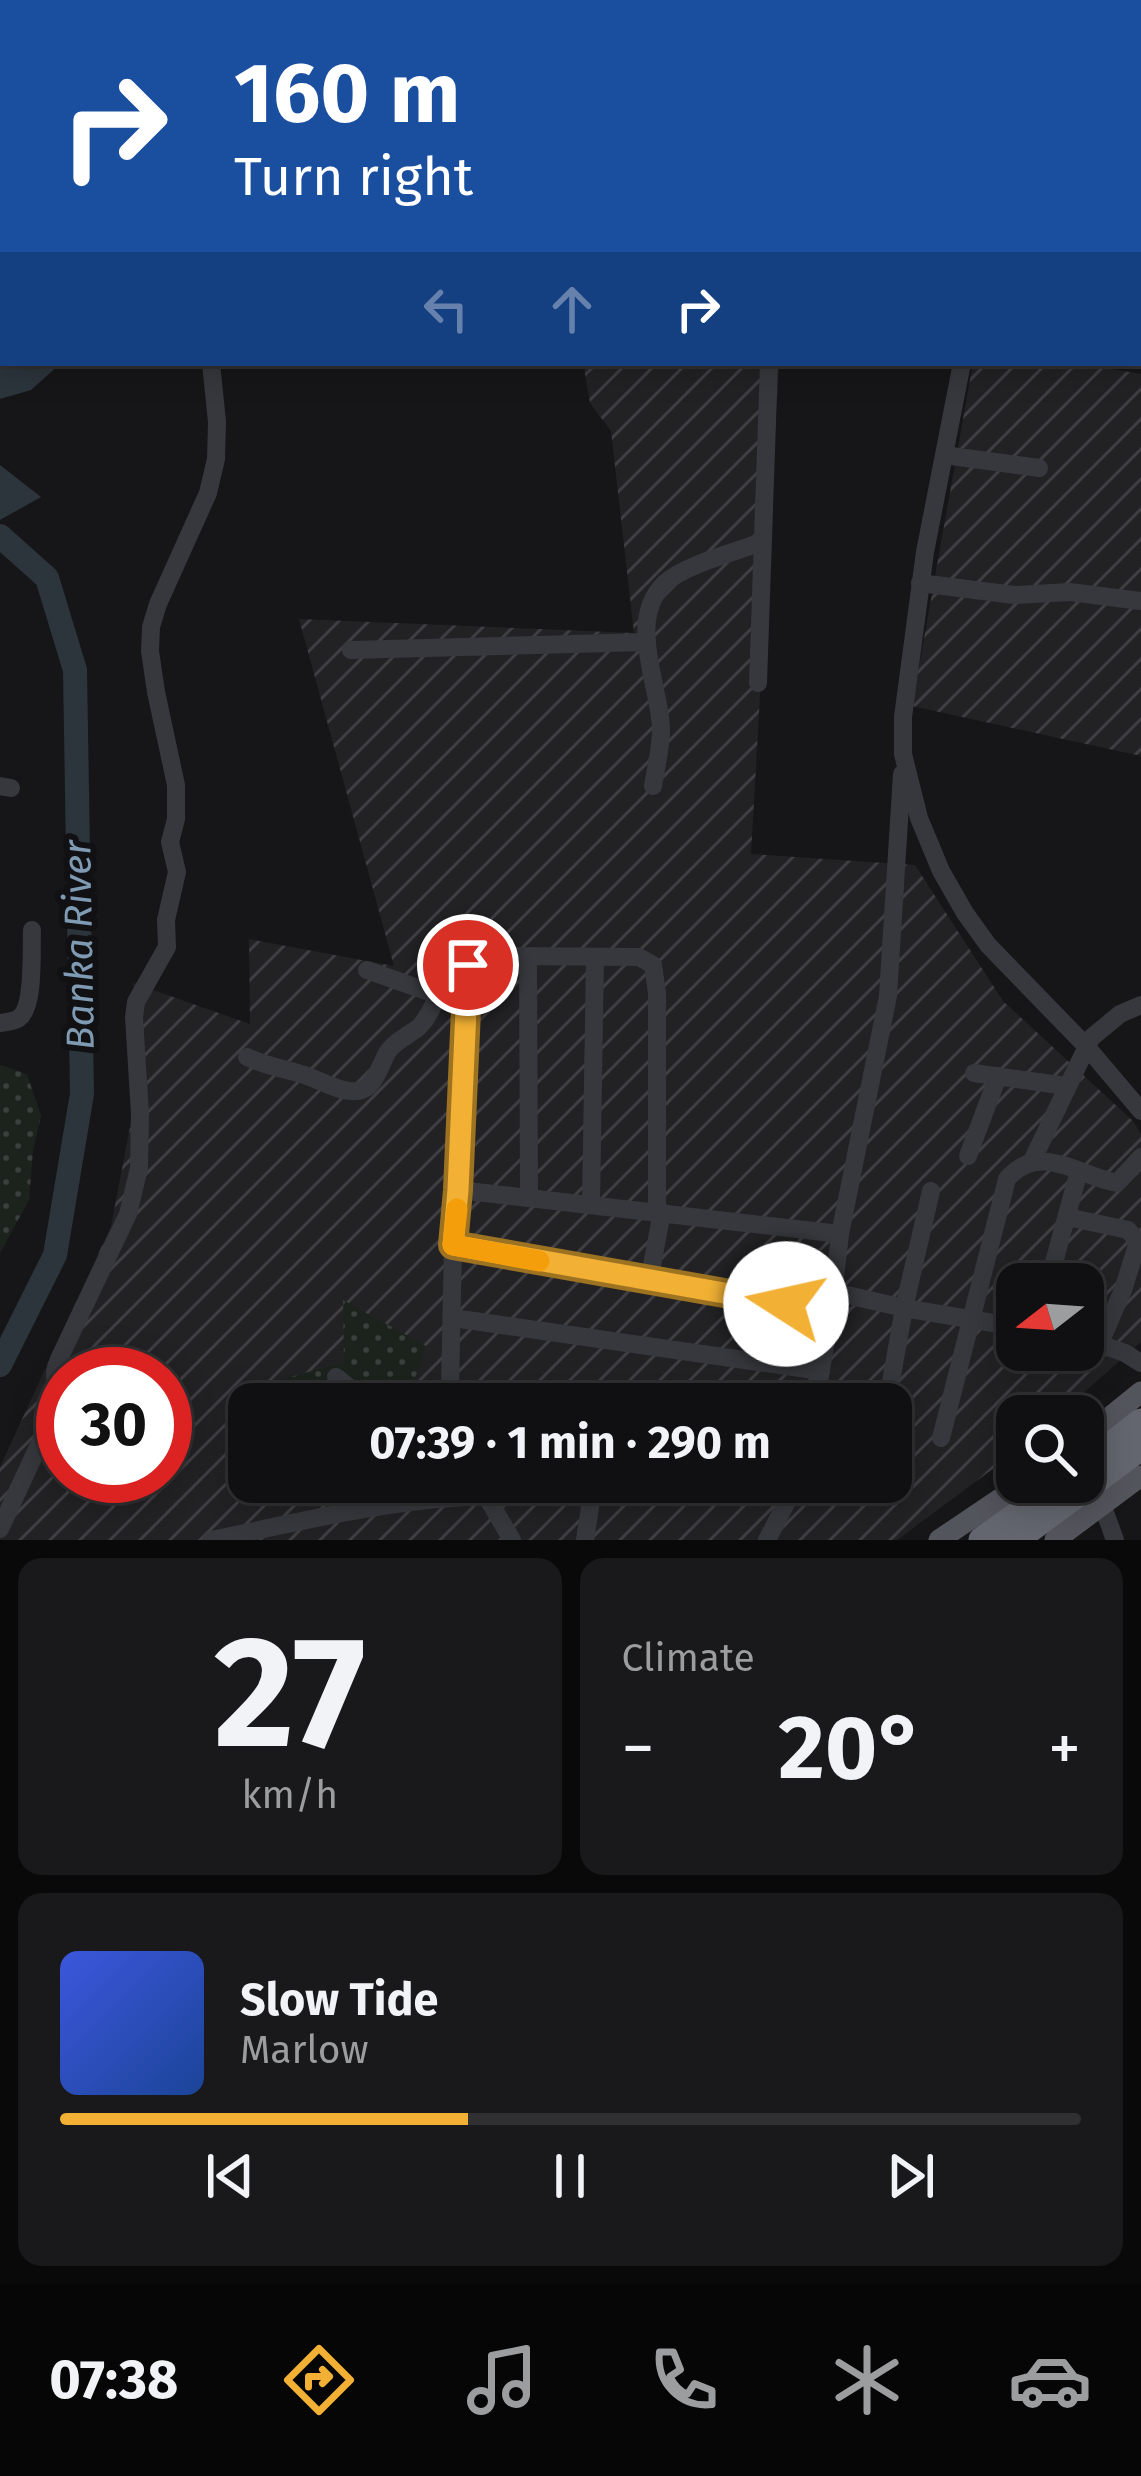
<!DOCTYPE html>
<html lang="en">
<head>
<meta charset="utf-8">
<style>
	body { margin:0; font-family:"Fira Sans",sans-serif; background:#19191b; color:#f1f3f6; height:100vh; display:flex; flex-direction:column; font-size:45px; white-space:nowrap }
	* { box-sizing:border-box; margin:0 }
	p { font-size:39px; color:#9c9d9f }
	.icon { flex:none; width:66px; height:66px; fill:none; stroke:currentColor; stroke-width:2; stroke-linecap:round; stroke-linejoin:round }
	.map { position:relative; height:1540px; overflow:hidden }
	.details { display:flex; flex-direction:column; gap:18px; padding:18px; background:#09090a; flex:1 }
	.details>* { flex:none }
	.banner { position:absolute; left:0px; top:0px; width:1143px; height:366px; box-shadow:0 6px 30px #0003,0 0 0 3px #303032; background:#1a4fa0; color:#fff; overflow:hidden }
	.needle { width:78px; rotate:253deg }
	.buttons { position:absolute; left:996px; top:1263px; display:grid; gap:24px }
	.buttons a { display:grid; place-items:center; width:108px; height:108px; border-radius:24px; background:#101012; box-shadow:0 6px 30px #0003,0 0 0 3px #303032; font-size:60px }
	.speed { position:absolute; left:36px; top:1347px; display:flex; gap:24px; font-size:60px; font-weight:700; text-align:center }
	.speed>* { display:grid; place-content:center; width:156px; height:156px; border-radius:50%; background:#101012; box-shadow:0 6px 30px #0003,0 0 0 3px #303032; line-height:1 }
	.speed .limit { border:18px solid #d22; background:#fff; color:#111 }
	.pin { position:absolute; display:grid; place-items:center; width:102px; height:102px; color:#fff; margin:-51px; border:6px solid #fff; border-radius:50%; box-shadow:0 3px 12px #0007 }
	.me { position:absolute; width:132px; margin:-66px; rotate:280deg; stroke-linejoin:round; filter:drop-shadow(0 0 9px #0008) }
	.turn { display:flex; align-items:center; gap:42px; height:252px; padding:0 36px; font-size:54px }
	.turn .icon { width:156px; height:156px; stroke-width:2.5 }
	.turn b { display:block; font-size:84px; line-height:102px }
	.lanes { display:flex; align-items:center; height:114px; padding:0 36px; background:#0003; justify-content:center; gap:60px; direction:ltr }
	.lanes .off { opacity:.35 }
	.big { font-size:90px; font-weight:700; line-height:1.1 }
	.details .card { flex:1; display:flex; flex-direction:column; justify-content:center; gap:18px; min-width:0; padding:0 42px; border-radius:24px; background:#19191b }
	.details .dial { align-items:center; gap:0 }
	.dial b { font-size:156px; line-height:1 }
	.song { display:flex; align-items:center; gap:36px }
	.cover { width:144px; height:144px; border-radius:18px; background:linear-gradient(135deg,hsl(230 70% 55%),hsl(220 70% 35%)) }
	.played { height:12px; border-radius:6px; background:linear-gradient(90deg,#f2b134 40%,#303032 40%) }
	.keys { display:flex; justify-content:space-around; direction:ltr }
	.heat { display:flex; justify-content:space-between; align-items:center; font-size:66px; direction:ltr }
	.details .tiles { flex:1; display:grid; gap:18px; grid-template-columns:1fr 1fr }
	.card:last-child { grid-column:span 2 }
	.trip { position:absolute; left:228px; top:1383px; width:684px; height:120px; border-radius:24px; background:#101012; box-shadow:0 6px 30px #0003,0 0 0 3px #303032; font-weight:700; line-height:120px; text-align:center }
	.dock { display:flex; height:192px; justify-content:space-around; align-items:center; background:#060607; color:#9c9d9f }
	.dock .icon { width:84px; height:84px }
	.dock .current { color:#f2b134 }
	.dock b { font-size:54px; color:#f1f3f6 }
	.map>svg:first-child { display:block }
</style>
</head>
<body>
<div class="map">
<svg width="1141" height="1540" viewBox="0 0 1141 1540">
	<defs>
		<pattern id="industrial-furrows" width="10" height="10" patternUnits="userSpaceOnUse" patternTransform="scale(3)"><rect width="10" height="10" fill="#222225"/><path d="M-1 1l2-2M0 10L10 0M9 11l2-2" fill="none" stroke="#3f3f43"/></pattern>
		<pattern id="park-dots" width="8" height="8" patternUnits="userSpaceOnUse" patternTransform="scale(3)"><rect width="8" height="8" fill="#1c231d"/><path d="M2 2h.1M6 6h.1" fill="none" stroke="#3a403c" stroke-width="1.8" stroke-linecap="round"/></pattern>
	</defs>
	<rect width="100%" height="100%" fill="#161618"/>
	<g fill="url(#industrial-furrows)" fill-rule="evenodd">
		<path d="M 582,0 L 1019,0 L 1019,3 L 583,3 Z"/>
		<path d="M 583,363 L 779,363 L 751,854 L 915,865 L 1003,1001 L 1133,1121 L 1141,1134 L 1141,1342 L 1057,1416 L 1017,1416 L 1017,1451 L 897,1540 L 0,1540 L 0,1467 L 111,1226 L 143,1059 L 133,983 L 250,1024 L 249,939 L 394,966 L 299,619 L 634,633 L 611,431 L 590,403 ZM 1017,1284 L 1083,1284 L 1083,1350 L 1017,1350 ZM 63,1374 L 165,1374 L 165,1476 L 63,1476 ZM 249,1404 L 891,1404 L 891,1482 L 249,1482 Z"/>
		<path d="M 973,363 L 1077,363 L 1141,374 L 1141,756 L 912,706 Z"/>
	</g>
	<g fill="url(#park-dots)">
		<path d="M 0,1065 L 27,1074 L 41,1116 L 33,1151 L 29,1200 L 0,1253 Z"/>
		<path d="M 343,1300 L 426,1346 L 406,1404 L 299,1404 L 283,1379 L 344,1362 Z"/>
	</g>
	<g fill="#2c353c">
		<path d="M 3,308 L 3,363 L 61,363 L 31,390 L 0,399 L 0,310 Z"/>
		<path d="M 0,465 L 41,497 L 0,520 Z"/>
	</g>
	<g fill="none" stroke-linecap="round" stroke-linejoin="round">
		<path stroke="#2c353c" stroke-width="24" d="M 0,536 L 47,578 L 75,670 L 82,1094 L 55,1255 L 0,1365"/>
		<g stroke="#37383d" stroke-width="18">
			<path d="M 563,0 L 564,3"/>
			<path d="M 1043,3 L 1043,0"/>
			<path d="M 0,176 L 3,176"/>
			<path d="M 0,293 L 3,292"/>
			<path d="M 1140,310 L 1141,310"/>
			<path d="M 962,363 L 925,552 L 903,717 L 903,754 L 919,818 L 941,871 L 965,913 L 988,945 L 1086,1046 L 1141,1111"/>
			<path d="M 944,455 L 1039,468"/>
			<path d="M 920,583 L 1014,595 L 1070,592 L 1141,601"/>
			<path d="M 351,650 L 647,642"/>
			<path d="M 758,683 L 769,363"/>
			<path d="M 0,786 L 11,788"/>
			<path d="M 653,786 C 656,767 661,748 661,729 C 660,685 626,620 665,583 C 686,564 734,553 761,542"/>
			<path d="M 528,956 L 529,1198"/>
			<path d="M 367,970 L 449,999"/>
			<path d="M 0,1023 C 7,1022 13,1022 19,1018 C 35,1007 31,950 32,930"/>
			<path d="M 247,1057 C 265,1066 282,1068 301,1074 C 318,1078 346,1098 364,1089 C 377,1083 381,1061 389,1050 C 397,1040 409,1035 419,1027 C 428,1018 433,1006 438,995"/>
			<path d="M 974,1073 L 1066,1086"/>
			<path d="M 968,1156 L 998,1076"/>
			<path d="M 1032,1161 L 1091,1038 L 1120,1014 L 1141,1005"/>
			<path d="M 459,1190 L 840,1234"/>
			<path d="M 591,1204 L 595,957"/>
			<path d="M 1067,1217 L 1128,1230 L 1138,1242 L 1123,1290 L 1100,1343"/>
			<path d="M 453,1245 L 831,1312"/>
			<path d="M 649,1281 L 662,1212"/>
			<path d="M 1048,1284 L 1079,1171"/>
			<path d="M 834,1292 L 904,1308 L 1017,1327"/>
			<path d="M 453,1318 L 821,1371"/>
			<path d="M 1083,1338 L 1125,1353 L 1141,1363"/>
			<path d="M 336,1377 L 370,1404"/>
			<path d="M 450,1389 L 591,1404"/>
			<path d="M 455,1404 L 450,1389 L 453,1245 L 459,1190 L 465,974 L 472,959 L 503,956 L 639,957 L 653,965 L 657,993 L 657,1211"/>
			<path d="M 815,1404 L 831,1312 L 840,1234 L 888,996 L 902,774"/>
			<path d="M 887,1404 L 904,1308 L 931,1191"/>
			<path d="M 941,1438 L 1007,1179 C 1039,1141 1079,1176 1117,1183 L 1141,1157"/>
			<path d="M 478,1482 L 512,1540"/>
			<path d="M 742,1482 L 795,1489"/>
			<path d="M 1103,1507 L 1115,1540"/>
			<path d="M 0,1529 L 57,1406 L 55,1372 L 59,1359 L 128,1214 L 139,1168 L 140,1114 L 134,1017 L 136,1002 L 167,947 L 166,920 L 177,872 L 170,842 L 176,819 L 176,785 L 156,692 L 150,651 L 151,627 L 158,604 L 208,493 L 216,459 L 217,422 L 211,363"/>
			<path d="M 212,1540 C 302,1521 393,1499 484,1496"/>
			<path d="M 585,1540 L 594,1482"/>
			<path d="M 767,1540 L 797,1482"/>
		</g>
		<g stroke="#53555c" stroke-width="21">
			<path d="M 1083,1439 L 1141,1392"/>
			<path d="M 939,1540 L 1025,1482"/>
			<path d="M 1055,1540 L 1141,1476"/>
		</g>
		<g stroke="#63666e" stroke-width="27">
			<path d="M 1083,1467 L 1141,1422"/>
			<path d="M 982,1540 L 1064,1482"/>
			<path d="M 1015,1540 L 1141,1447"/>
		</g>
	</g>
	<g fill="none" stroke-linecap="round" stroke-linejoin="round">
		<defs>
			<path id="route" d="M 468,965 L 458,1190 L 453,1245 L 786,1304"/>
		</defs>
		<use href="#route" stroke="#9d7322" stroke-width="30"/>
		<use href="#route" stroke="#f2b134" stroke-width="21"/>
		<path stroke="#f59e0b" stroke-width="21" d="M 457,1209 L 453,1245 L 539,1261"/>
	</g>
	<g text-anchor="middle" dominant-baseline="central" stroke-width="12" stroke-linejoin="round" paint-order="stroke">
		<g font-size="39" font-style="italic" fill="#7f9bb3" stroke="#111113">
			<text transform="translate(79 945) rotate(-91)">Banka River</text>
		</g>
	</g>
</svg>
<div class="buttons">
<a><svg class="needle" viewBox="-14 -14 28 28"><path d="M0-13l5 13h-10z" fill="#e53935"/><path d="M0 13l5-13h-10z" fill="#9c9d9f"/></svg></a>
<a><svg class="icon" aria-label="search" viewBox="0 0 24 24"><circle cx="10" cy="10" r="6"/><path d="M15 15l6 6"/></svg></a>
</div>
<div class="speed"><div class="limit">30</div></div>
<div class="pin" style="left:468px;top:965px;background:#d93025"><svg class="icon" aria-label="arrive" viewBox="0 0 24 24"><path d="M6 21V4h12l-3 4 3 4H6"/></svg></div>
<svg class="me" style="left:786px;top:1304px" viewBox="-20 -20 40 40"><circle r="19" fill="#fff"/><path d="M0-13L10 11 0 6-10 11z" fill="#f2b134"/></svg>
<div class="trip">07:39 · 1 min · 290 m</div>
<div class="banner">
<div class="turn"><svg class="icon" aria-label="right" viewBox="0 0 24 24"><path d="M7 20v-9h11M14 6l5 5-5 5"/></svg><div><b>160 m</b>Turn right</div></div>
<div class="lanes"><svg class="icon off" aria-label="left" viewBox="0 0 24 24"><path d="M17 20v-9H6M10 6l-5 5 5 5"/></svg><svg class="icon off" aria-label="ahead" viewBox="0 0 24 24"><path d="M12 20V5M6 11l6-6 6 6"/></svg><svg class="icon" aria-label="right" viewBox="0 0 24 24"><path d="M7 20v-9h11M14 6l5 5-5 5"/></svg></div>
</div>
</div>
<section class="details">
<div class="tiles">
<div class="card dial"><b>27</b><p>km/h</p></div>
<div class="card"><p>Climate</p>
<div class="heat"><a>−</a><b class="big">20°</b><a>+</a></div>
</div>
<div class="card">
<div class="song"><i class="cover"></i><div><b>Slow Tide</b><p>Marlow</p></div></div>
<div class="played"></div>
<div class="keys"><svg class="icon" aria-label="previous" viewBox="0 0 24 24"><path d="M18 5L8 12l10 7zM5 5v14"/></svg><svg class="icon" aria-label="pause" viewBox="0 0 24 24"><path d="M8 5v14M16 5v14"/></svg><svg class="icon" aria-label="next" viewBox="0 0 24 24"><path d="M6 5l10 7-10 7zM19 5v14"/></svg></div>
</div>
</div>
</section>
<nav class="dock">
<b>07:38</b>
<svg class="icon current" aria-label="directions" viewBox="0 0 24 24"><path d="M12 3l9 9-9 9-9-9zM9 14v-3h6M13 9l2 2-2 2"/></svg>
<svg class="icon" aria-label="music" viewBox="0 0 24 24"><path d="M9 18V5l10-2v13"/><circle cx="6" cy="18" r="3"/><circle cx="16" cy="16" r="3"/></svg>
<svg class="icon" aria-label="phone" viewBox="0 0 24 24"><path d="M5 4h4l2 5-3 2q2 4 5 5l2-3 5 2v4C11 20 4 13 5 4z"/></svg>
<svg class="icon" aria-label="climate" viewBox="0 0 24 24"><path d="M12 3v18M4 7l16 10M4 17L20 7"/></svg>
<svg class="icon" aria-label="car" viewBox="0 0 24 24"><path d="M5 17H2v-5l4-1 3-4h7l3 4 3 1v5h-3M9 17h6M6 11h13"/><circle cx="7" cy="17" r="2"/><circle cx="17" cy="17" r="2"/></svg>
</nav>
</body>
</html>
